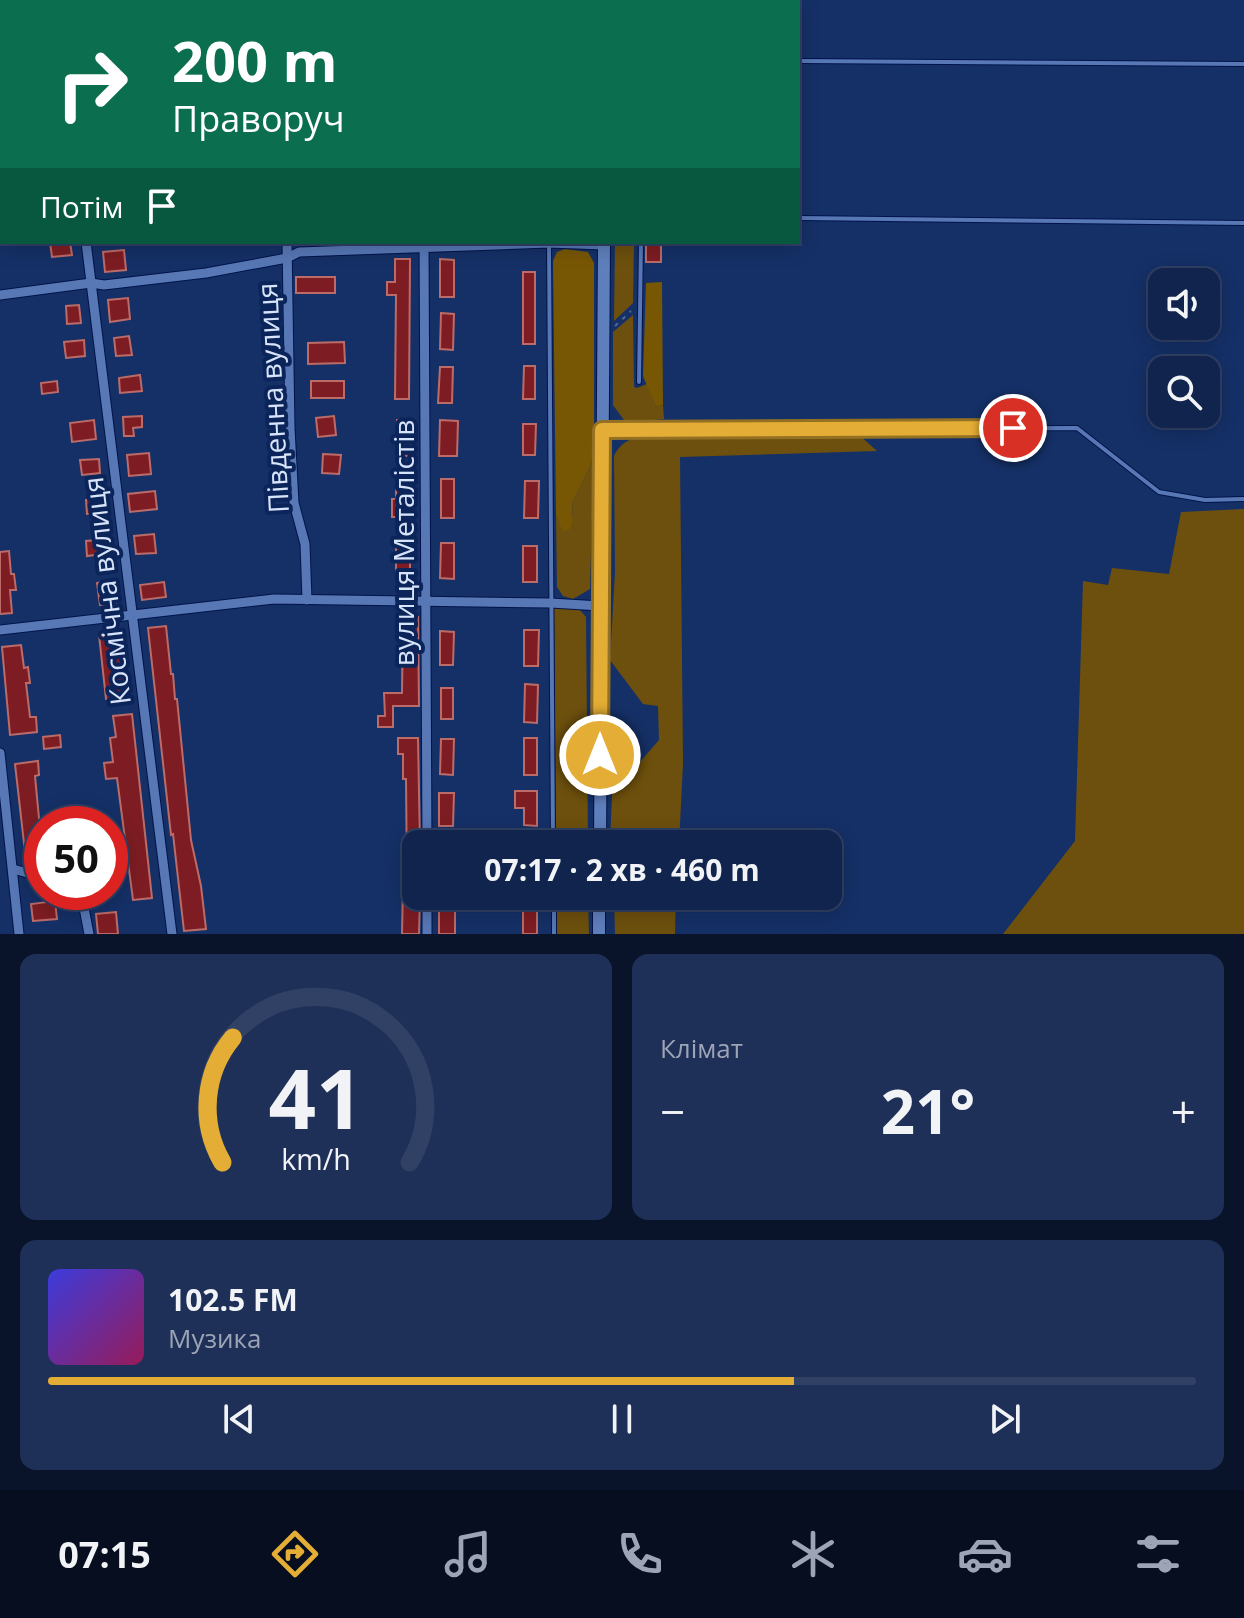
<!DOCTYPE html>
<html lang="uk">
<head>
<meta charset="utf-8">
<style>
	body { margin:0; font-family:"Open Sans",sans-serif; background:#1e3057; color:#f1f3f6; height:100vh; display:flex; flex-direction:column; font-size:30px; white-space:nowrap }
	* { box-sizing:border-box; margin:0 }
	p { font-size:26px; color:#9ca4b6 }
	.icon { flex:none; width:44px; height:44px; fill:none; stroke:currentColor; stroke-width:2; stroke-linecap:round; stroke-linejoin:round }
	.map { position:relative; height:934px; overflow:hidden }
	.sheet { display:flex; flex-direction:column; gap:20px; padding:20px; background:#09142a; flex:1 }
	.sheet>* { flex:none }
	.hud { position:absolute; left:0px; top:0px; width:800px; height:244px; box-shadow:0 4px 20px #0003,0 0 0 2px #304165; background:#0b6e4f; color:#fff; overflow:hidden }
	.fabs { position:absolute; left:1148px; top:268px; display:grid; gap:16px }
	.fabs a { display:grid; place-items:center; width:72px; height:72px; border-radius:16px; background:#10244d; box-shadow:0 4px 20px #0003,0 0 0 2px #304165; font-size:40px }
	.speed { position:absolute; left:24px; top:806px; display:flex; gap:16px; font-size:40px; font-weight:700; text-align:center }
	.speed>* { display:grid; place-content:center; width:104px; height:104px; border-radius:50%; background:#10244d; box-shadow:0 4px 20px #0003,0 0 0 2px #304165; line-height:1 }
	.speed .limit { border:12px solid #d22; background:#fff; color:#111 }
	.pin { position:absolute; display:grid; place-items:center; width:68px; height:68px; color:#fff; margin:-34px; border:4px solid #fff; border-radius:50%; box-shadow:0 2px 8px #0007 }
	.me { position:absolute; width:88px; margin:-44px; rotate:0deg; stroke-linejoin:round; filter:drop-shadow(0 0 6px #0008) }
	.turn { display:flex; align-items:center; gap:28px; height:168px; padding:0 40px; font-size:36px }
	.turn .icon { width:104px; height:104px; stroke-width:2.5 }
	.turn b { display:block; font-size:56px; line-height:68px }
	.then { display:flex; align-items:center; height:76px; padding:0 40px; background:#0003; gap:16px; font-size:30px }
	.big { font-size:60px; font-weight:700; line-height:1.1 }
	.sheet .tile { flex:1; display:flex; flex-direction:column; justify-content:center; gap:12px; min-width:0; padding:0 28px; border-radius:16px; background:#1e3057 }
	.sheet .dial { align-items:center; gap:0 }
	.dial svg { height:208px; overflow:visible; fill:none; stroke:#304165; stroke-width:7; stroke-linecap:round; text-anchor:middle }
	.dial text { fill:#f1f3f6; stroke:none }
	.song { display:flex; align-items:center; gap:24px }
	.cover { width:96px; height:96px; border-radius:12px; background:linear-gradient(135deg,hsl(240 70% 55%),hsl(330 70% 35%)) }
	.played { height:8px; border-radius:4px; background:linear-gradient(90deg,#e4ad35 65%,#304165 65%) }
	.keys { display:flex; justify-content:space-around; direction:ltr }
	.heat { display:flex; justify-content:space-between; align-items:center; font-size:44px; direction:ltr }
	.sheet .tiles { flex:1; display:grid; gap:20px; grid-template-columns:1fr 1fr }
	.tile:last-child { grid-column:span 2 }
	.trip { position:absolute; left:402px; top:830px; width:440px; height:80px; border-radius:16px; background:#10244d; box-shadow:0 4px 20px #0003,0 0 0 2px #304165; font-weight:700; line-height:80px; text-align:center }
	.tabs { display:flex; height:128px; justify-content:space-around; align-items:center; background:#060e1f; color:#9ca4b6 }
	.tabs .icon { width:56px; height:56px }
	.tabs .selected { color:#e4ad35 }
	.tabs b { font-size:36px; color:#f1f3f6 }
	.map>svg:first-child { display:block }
</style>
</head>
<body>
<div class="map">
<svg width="1244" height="934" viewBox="0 0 1244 934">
	<rect width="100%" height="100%" fill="#153067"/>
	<g fill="#6d500d">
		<path d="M 615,242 L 634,242 L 633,303 L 614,321 Z"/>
		<path d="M 633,315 L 634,387 L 637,388 L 647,384 L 656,407 L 663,405 L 664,419 L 637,422 L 624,420 L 613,405 L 613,332 Z"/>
		<path d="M 857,433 L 877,451 L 680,457 L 683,763 L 679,844 L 610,844 L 612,794 L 659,740 L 658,706 L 643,704 L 610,660 L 615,572 L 614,456 C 622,439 636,437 653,434 Z"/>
		<path d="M 594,443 L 590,589 L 573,599 L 563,596 L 557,587 L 556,515 L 562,530 L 573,520 L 572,503 L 591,465 Z"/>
		<path d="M 1244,509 L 1244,934 L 1003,934 L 1075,841 L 1083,581 L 1108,585 L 1112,568 L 1169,574 L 1181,512 Z"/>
		<path d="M 554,608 L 579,609 L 586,617 L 588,844 L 556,844 Z"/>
		<path d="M 557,896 L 588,896 L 589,934 L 557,934 Z"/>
		<path d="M 614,896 L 676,896 L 675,934 L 615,934 Z"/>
	</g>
	<g fill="#785704">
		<path d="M 565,249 L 588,252 L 594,263 L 594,443 L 591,465 L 572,503 L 573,520 L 570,529 L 562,531 L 556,515 L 553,261 L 557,252 Z"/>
		<path d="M 662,282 L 663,405 L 656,407 L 643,376 L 646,283 Z"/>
	</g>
	<g fill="#7d1d23" stroke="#bb6b68" stroke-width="2">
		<path d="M 50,242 L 70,242 L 72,255 L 52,257 Z"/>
		<rect x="646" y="242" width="15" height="20"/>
		<path d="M 124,250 L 126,270 L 105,272 L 103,252 Z"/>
		<path d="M 395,259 L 410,259 L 409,399 L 395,399 L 396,295 L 387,295 L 387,282 L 395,282 Z"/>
		<path d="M 440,259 L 454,260 L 454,297 L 440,297 Z"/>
		<rect x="523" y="272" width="12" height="72"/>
		<rect x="296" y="277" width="39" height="16"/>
		<path d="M 128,298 L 130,319 L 110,322 L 108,300 Z"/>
		<path d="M 79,305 L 81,323 L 67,324 L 66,306 Z"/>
		<path d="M 441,313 L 454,314 L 453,350 L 440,349 Z"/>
		<path d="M 129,336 L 132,355 L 116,356 L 114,338 Z"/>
		<path d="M 84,340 L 85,356 L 66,358 L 64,342 Z"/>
		<path d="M 344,342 L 345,363 L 308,364 L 308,343 Z"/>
		<path d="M 524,366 L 535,366 L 535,399 L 523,399 Z"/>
		<path d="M 440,367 L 453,367 L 452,403 L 438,403 Z"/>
		<path d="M 140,375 L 142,391 L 120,393 L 119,378 Z"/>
		<path d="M 57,381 L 58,392 L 42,394 L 41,383 Z"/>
		<rect x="311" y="381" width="33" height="17"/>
		<path d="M 142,416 L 142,427 L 133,428 L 134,436 L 124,436 L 123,417 Z"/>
		<path d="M 334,416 L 336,435 L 318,437 L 316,418 Z"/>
		<path d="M 94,420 L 96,439 L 72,442 L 70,423 Z"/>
		<path d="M 397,420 L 410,420 L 410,456 L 396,456 Z"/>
		<path d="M 440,420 L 458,421 L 457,456 L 439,456 Z"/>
		<path d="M 523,424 L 536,424 L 535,455 L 523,455 Z"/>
		<path d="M 149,453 L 151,474 L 129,476 L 127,455 Z"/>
		<path d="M 323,454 L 341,455 L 339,474 L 322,473 Z"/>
		<path d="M 99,459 L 100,473 L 82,475 L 80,460 Z"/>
		<rect x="441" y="479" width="13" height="39"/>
		<path d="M 396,480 L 410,480 L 410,517 L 392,517 L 392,499 L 396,499 Z"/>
		<path d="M 525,481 L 539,481 L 538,518 L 524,518 Z"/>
		<path d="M 155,491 L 157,509 L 130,512 L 128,494 Z"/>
		<path d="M 103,498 L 104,513 L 87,514 L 86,500 Z"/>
		<path d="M 154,534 L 156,553 L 136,554 L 134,536 Z"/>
		<path d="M 109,539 L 110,553 L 87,556 L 86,541 Z"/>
		<rect x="396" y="539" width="14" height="36"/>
		<path d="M 441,543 L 454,543 L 454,579 L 440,578 Z"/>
		<rect x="523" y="546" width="14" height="36"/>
		<path d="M 9,551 L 11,574 L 14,574 L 16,590 L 10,590 L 12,613 L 0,614 L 0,552 Z"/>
		<path d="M 113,580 L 116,603 L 100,605 L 97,583 Z"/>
		<path d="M 164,582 L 166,597 L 142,600 L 140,585 Z"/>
		<path d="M 403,617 L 418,617 L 419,706 L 393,706 L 393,727 L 378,727 L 378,716 L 385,716 L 384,693 L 402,693 Z"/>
		<path d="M 166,626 L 171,674 L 173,674 L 175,699 L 177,699 L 191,840 L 201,886 L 206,929 L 184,931 L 173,834 L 171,835 L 148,628 Z"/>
		<path d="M 524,630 L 539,630 L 538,666 L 524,666 Z"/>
		<path d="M 440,631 L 454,632 L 453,665 L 440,665 Z"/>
		<path d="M 120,633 L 125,697 L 106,699 L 99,635 Z"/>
		<path d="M 21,645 L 24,668 L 28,667 L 30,683 L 26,683 L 30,717 L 36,717 L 37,732 L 10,735 L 2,647 Z"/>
		<path d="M 525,684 L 538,685 L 537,723 L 524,722 Z"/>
		<rect x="441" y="688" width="12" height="31"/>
		<path d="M 132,714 L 152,898 L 133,900 L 117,778 L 106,779 L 104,763 L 113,762 L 110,738 L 116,737 L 113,716 Z"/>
		<path d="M 60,735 L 61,747 L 44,749 L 43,737 Z"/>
		<path d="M 398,738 L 418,738 L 420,844 L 416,844 L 416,896 L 420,896 L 419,934 L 402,934 L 403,884 L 407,884 L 406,779 L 403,779 L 403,754 L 398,754 Z"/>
		<rect x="524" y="738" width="13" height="37"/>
		<path d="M 441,739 L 454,739 L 453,775 L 440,774 Z"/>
		<path d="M 38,761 L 39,775 L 35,776 L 42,850 L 25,852 L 15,764 Z"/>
		<path d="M 515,791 L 537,791 L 537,826 L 524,825 L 524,808 L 515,808 Z"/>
		<path d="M 439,793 L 454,793 L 453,826 L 439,826 Z"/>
		<path d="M 55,901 L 57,919 L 33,921 L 31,904 Z"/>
		<path d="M 439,901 L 455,902 L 455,934 L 439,934 Z"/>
		<path d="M 523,902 L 537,903 L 537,934 L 523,934 Z"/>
		<path d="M 116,912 L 118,934 L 98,934 L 96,914 Z"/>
	</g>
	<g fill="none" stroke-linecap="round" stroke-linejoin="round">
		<defs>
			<g id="service">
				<path d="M 798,61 L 1244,64"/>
				<path d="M 798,218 L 1244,223"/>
				<path d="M 549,242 L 553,844"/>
				<path d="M 639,382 L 641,242"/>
				<path d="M 605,430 L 1077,428 L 1159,492 L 1205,500 L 1244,499"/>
				<path d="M 554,896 L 554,934"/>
			</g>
			<g id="minor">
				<path d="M 59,0 L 60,2"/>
				<path d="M 319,2 L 319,0"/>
				<path d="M 86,242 L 172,934"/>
				<path d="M 287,242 L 290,428 L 294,503 L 305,544 L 307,600"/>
				<path d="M 424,242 L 427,844"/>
				<path d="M 0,295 L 91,283 L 104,285 L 206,273 L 287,258 L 299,252 L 549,243 L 604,245"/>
				<path d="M 0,630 L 274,599 L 551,603 L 600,606"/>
				<path d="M 0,753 L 19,934"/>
				<path d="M 13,869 L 42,877"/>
				<path d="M 81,892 L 89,934"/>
				<path d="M 427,896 L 427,934"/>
			</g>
			<g id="secondary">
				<path d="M 607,2 L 607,0"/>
				<path d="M 600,844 L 604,242"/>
				<path d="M 599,934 L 599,896"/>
			</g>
		</defs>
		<use href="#service" stroke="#01144a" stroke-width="6"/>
		<use href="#minor" stroke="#01144a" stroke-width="11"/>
		<use href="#secondary" stroke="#01144a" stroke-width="14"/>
		<g stroke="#506793" stroke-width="2" stroke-dasharray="4 6" stroke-linecap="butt">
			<path d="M 557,2 L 557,0"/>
			<path d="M 619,2 L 619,0"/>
			<path d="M 615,326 L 631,311"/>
		</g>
		<use href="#service" stroke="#5777b5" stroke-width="4"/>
		<use href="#minor" stroke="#5777b5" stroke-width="9"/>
		<use href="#secondary" stroke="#5f7fbc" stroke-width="12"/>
	</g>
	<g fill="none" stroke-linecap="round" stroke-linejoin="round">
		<defs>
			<path id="route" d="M 600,755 L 602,430 L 1013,428"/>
		</defs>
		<use href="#route" stroke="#947022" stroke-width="20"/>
		<use href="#route" stroke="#e4ad35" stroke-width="14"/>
	</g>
	<g text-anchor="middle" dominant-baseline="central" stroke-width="8" stroke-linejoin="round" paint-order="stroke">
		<g font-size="28" fill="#d8e4f9" stroke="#0b255b">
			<text transform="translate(272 398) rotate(-93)">Південна вулиця</text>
			<text transform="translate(403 543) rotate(-90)">вулиця Металістів</text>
			<text transform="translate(106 591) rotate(-97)">Космічна вулиця</text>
		</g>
	</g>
</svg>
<div class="fabs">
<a><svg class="icon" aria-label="sound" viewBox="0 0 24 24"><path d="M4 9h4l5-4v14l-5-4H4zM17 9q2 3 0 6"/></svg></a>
<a><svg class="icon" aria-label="search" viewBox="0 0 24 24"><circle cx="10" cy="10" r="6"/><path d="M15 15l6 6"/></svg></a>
</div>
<div class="speed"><div class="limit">50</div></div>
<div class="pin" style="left:1013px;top:428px;background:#d93025"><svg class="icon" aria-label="arrive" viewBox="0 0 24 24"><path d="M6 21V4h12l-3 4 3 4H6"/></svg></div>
<svg class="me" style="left:600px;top:755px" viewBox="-20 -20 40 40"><circle r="17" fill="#e4ad35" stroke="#fff" stroke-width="3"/><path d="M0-11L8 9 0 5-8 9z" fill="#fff"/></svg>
<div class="trip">07:17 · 2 хв · 460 m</div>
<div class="hud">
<div class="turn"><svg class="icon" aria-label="right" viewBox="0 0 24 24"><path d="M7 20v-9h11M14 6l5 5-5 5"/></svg><div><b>200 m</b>Праворуч</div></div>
<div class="then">Потім<svg class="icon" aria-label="arrive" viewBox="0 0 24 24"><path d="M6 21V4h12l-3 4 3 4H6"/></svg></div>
</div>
</div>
<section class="sheet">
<div class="tiles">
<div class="tile dial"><svg viewBox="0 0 100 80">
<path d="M14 69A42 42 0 1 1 86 69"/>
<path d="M14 69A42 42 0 0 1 18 21" stroke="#e4ad35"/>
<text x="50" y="56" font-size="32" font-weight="700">41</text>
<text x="50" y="72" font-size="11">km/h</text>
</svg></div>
<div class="tile"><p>Клімат</p>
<div class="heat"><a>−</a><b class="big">21°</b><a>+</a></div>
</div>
<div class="tile">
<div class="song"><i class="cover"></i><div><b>102.5 FM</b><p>Музика</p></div></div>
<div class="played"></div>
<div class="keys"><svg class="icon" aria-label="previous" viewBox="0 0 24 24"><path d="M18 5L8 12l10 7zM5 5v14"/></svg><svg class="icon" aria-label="pause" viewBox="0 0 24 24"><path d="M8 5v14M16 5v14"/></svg><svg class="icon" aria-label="next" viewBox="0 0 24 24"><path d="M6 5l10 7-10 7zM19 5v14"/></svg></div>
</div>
</div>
</section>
<nav class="tabs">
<b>07:15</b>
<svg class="icon selected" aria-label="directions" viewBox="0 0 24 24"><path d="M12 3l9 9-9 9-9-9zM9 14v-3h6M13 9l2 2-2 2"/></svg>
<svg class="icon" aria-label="music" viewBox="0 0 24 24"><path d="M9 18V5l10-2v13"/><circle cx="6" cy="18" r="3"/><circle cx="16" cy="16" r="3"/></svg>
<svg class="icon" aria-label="phone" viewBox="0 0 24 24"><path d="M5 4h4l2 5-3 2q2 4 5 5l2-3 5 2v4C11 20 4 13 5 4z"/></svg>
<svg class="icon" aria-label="climate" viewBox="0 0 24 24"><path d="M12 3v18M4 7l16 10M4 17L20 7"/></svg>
<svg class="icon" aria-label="car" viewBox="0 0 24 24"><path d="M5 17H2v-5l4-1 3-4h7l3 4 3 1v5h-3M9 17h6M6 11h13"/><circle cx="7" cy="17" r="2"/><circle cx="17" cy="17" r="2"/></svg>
<svg class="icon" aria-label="filters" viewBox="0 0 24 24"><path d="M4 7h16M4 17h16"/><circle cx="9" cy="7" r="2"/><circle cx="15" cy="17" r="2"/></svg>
</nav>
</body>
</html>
